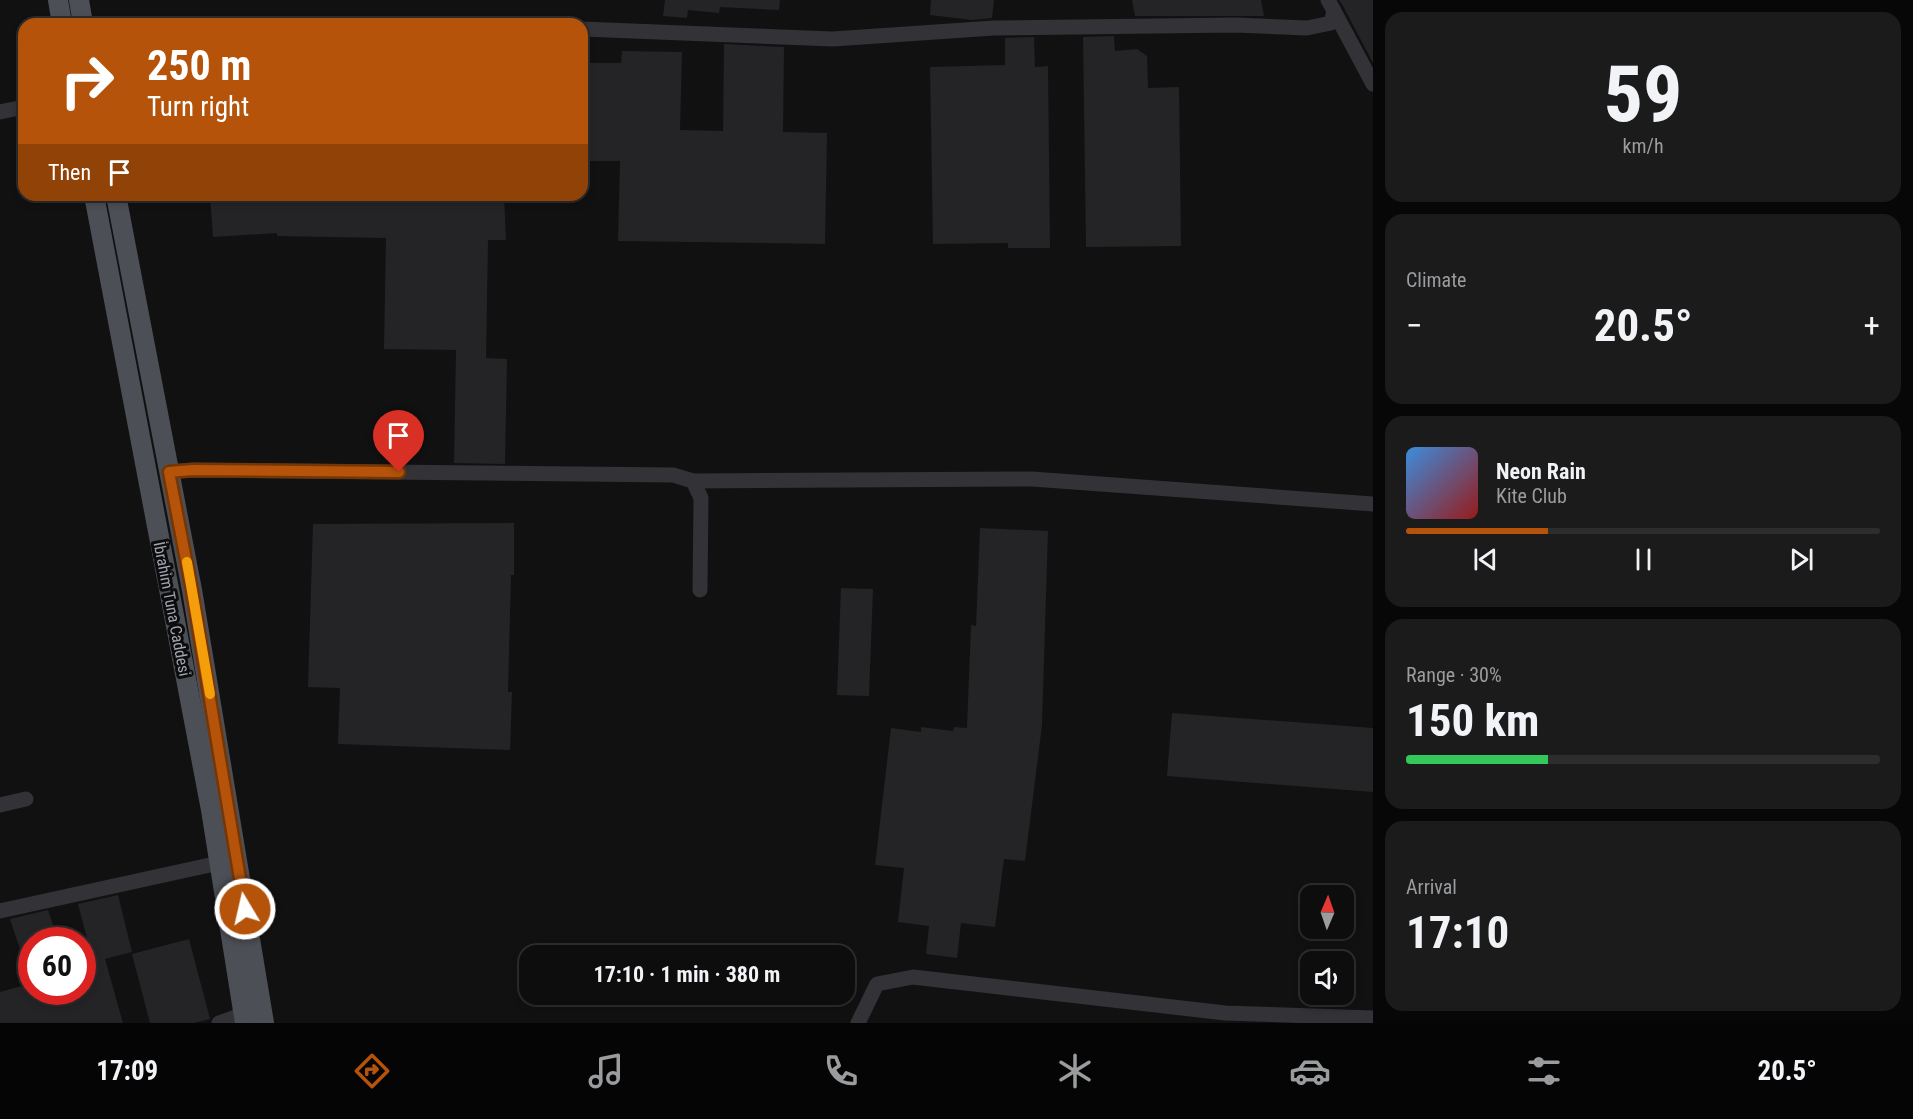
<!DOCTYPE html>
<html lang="en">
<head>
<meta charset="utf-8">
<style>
	body { margin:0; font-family:"Roboto Condensed",sans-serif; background:#1b1b1c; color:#f1f3f6; height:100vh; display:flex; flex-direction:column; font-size:22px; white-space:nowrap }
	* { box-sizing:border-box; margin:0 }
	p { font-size:20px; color:#9a9c9e }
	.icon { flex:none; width:33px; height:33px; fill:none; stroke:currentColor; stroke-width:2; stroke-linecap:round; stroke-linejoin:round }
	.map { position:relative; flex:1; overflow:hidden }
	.sheet { display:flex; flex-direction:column; gap:12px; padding:12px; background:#070708; width:540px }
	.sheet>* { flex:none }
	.guide { position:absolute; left:18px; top:18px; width:570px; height:183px; border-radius:18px; box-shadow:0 3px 9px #0003,0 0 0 2px #2d2d2e; background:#b45309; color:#fff; overflow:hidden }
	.needle { width:39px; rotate:2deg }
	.tools { position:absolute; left:1300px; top:885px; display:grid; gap:12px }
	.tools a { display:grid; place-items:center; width:54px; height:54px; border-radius:12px; background:#0d0d0e; box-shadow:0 3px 9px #0003,0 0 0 2px #2d2d2e; font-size:30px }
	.speed { position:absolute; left:18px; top:927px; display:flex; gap:12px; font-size:30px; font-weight:700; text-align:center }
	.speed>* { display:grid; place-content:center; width:78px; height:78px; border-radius:50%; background:#0d0d0e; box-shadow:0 3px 9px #0003,0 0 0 2px #2d2d2e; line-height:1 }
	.speed .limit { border:9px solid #d22; background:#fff; color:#111 }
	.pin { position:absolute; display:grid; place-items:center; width:51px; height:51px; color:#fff; margin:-62px -26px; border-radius:50% 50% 50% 0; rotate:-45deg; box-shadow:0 0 6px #0007 }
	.pin .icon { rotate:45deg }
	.me { position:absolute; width:66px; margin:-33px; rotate:351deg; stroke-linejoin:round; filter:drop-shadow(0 0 4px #0008) }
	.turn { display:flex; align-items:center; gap:21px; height:126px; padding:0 30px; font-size:27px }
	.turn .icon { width:78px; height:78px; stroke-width:2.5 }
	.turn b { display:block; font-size:42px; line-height:51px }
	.then { display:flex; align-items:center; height:57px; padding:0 30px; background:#0003; gap:12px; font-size:22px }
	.big { font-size:45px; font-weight:700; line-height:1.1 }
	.sheet .tile { flex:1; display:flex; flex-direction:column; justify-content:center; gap:9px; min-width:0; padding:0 21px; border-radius:18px; background:#1b1b1c }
	.sheet .dial { align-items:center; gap:0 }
	.dial b { font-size:78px; line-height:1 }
	.song { display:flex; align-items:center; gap:18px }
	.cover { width:72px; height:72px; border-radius:9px; background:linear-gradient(135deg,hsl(210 70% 55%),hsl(0 70% 35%)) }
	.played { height:6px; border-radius:3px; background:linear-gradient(90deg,#b45309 30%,#2d2d2e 30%) }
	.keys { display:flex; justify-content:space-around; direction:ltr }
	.heat { display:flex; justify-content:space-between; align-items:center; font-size:33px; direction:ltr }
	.charge { height:9px; border-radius:4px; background:linear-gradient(90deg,#34c759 30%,#2d2d2e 0) }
	.trip { position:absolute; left:519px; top:945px; width:336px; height:60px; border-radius:18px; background:#0d0d0e; box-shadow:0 3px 9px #0003,0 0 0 2px #2d2d2e; font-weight:700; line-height:60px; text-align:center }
	.tabs { display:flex; height:96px; justify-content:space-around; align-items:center; background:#050506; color:#9a9c9e }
	.tabs .icon { width:42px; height:42px }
	.tabs .selected { color:#b45309 }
	.tabs b { font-size:27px; color:#f1f3f6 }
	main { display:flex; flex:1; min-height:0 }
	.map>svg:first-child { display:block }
</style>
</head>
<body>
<main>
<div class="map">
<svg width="1373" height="1023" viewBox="0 0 1373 1023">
	<rect width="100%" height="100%" fill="#111112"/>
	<g fill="#242426">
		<path d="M 665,0 L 780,0 L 779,10 L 720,7 L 719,13 L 688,10 L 687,18 L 663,16 Z"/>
		<path d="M 931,0 L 994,0 L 992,18 L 972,20 L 930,15 Z"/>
		<path d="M 1132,0 L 1261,0 L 1264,16 L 1135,16 Z"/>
		<path d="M 1339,0 L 1373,0 L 1373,63 L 1343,6 Z"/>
		<path d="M 1114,36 L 1115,51 L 1137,49 L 1147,56 L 1148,88 L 1179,87 L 1181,246 L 1086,247 L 1083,37 Z"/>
		<path d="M 1034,37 L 1035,67 L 1048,66 L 1050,248 L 1008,248 L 1008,243 L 933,244 L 930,67 L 1005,65 L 1005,38 Z"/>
		<path d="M 724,44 L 784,47 L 783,132 L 827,133 L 825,244 L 618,241 L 620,161 L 584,161 L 586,63 L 621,63 L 622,51 L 682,52 L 680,130 L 723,131 Z"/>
		<path d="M 210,195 L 504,195 L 506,240 L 488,240 L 486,358 L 507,359 L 505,464 L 454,463 L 456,350 L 384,349 L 386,238 L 277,236 L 277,233 L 213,237 Z"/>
		<path d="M 514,523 L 514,575 L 511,575 L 508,692 L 512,692 L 510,750 L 338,744 L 340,688 L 308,687 L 313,524 Z"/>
		<path d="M 980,528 L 1048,531 L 1042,725 L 1025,861 L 1004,859 L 995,927 L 961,923 L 957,958 L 926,954 L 929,926 L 898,922 L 904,868 L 875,865 L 891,728 L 921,732 L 921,727 L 953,731 L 954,727 L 967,728 L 971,625 L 976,626 Z"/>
		<path d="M 841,588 L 873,589 L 869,696 L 837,695 Z"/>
		<path d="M 1172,713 L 1373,728 L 1373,792 L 1167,776 Z"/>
		<path d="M 118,895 L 132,952 L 105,959 L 123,1023 L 0,1023 L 0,992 L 32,983 L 32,992 L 82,992 L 82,968 L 94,965 L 78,904 Z"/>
		<path d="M 48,910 L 58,940 L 32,940 L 30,979 L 10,919 Z"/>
		<path d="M 189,939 L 210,1019 L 194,1023 L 150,1023 L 132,954 Z"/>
	</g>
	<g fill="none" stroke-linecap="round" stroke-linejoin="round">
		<g stroke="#323237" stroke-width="15">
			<path d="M 1334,11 L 1373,84"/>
			<path d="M 582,29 L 833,39 L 994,28 L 1235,25 L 1307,28 L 1331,23 L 1334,11 L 1328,0"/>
			<path d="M 0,112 L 24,107"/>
			<path d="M 169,472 L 193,470 L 673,475 L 693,481 L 701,498 L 700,590"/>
			<path d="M 693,481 L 1032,479 L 1373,504"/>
			<path d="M 0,805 L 26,799"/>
			<path d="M 0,911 L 219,863"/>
			<path d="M 219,1023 L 244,1014"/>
			<path d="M 858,1023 L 877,984 L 913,977 L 1225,1013 L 1373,1018"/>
		</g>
		<g stroke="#4d4f56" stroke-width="20">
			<path d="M 58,0 L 62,24"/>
			<path d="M 79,0 L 83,24"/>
			<path d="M 94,195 L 211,810 L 245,1023"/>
			<path d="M 116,195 L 192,590 L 264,1023"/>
		</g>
	</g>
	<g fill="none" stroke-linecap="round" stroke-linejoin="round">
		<defs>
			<path id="route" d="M 245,909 L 192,591 L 169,472 L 193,470 L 399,472"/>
		</defs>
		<use href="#route" stroke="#753606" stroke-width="15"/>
		<use href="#route" stroke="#b45309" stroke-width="10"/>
		<path stroke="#f59e0b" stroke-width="10" d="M 187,562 L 210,694"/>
	</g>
	<g text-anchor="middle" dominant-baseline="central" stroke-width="6" stroke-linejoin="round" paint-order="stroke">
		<g font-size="16" fill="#a1a6b3" stroke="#0c0c0d">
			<text transform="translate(172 609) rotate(79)">İbrahim Tuna Caddesi</text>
		</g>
	</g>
</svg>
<div class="tools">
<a><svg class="needle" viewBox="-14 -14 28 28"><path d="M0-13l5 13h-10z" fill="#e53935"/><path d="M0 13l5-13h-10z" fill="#9a9c9e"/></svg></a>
<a><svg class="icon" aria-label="sound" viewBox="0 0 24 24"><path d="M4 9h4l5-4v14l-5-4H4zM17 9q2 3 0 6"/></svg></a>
</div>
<div class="speed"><div class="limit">60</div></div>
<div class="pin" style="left:399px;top:472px;background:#d93025"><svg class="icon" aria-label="arrive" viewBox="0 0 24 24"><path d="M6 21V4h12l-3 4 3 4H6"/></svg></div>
<svg class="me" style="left:245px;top:909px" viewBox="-20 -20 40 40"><circle r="17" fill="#b45309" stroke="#fff" stroke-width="3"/><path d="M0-11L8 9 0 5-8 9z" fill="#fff"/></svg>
<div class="trip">17:10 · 1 min · 380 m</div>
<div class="guide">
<div class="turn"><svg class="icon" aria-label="right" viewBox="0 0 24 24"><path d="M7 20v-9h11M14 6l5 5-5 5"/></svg><div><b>250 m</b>Turn right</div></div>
<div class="then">Then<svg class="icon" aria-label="arrive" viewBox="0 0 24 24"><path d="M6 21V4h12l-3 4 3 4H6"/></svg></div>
</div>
</div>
<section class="sheet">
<div class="tile dial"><b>59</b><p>km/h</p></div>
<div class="tile"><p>Climate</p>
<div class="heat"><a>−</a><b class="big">20.5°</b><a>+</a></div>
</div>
<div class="tile">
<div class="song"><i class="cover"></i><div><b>Neon Rain</b><p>Kite Club</p></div></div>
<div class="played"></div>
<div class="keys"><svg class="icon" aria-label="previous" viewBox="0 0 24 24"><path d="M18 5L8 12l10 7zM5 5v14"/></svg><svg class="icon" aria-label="pause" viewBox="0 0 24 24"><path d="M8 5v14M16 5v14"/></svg><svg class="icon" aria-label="next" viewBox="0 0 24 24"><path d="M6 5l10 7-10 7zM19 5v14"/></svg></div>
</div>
<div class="tile"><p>Range · 30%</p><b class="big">150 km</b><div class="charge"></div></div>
<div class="tile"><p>Arrival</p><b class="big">17:10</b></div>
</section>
</main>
<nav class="tabs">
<b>17:09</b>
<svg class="icon selected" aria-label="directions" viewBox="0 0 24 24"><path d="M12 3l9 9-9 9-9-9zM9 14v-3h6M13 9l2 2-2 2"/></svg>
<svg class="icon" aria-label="music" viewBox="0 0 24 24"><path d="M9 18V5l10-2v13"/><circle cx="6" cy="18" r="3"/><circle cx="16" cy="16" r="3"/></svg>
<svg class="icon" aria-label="phone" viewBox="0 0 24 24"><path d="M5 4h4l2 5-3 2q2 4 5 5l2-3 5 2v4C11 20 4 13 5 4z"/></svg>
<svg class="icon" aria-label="climate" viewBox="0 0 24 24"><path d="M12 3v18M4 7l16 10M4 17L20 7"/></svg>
<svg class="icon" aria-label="car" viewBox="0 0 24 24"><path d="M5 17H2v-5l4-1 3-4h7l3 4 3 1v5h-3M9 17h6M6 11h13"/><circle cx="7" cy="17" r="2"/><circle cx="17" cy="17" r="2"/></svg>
<svg class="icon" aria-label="filters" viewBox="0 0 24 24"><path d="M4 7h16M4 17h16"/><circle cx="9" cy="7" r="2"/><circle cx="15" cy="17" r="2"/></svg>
<b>20.5°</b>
</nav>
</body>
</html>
